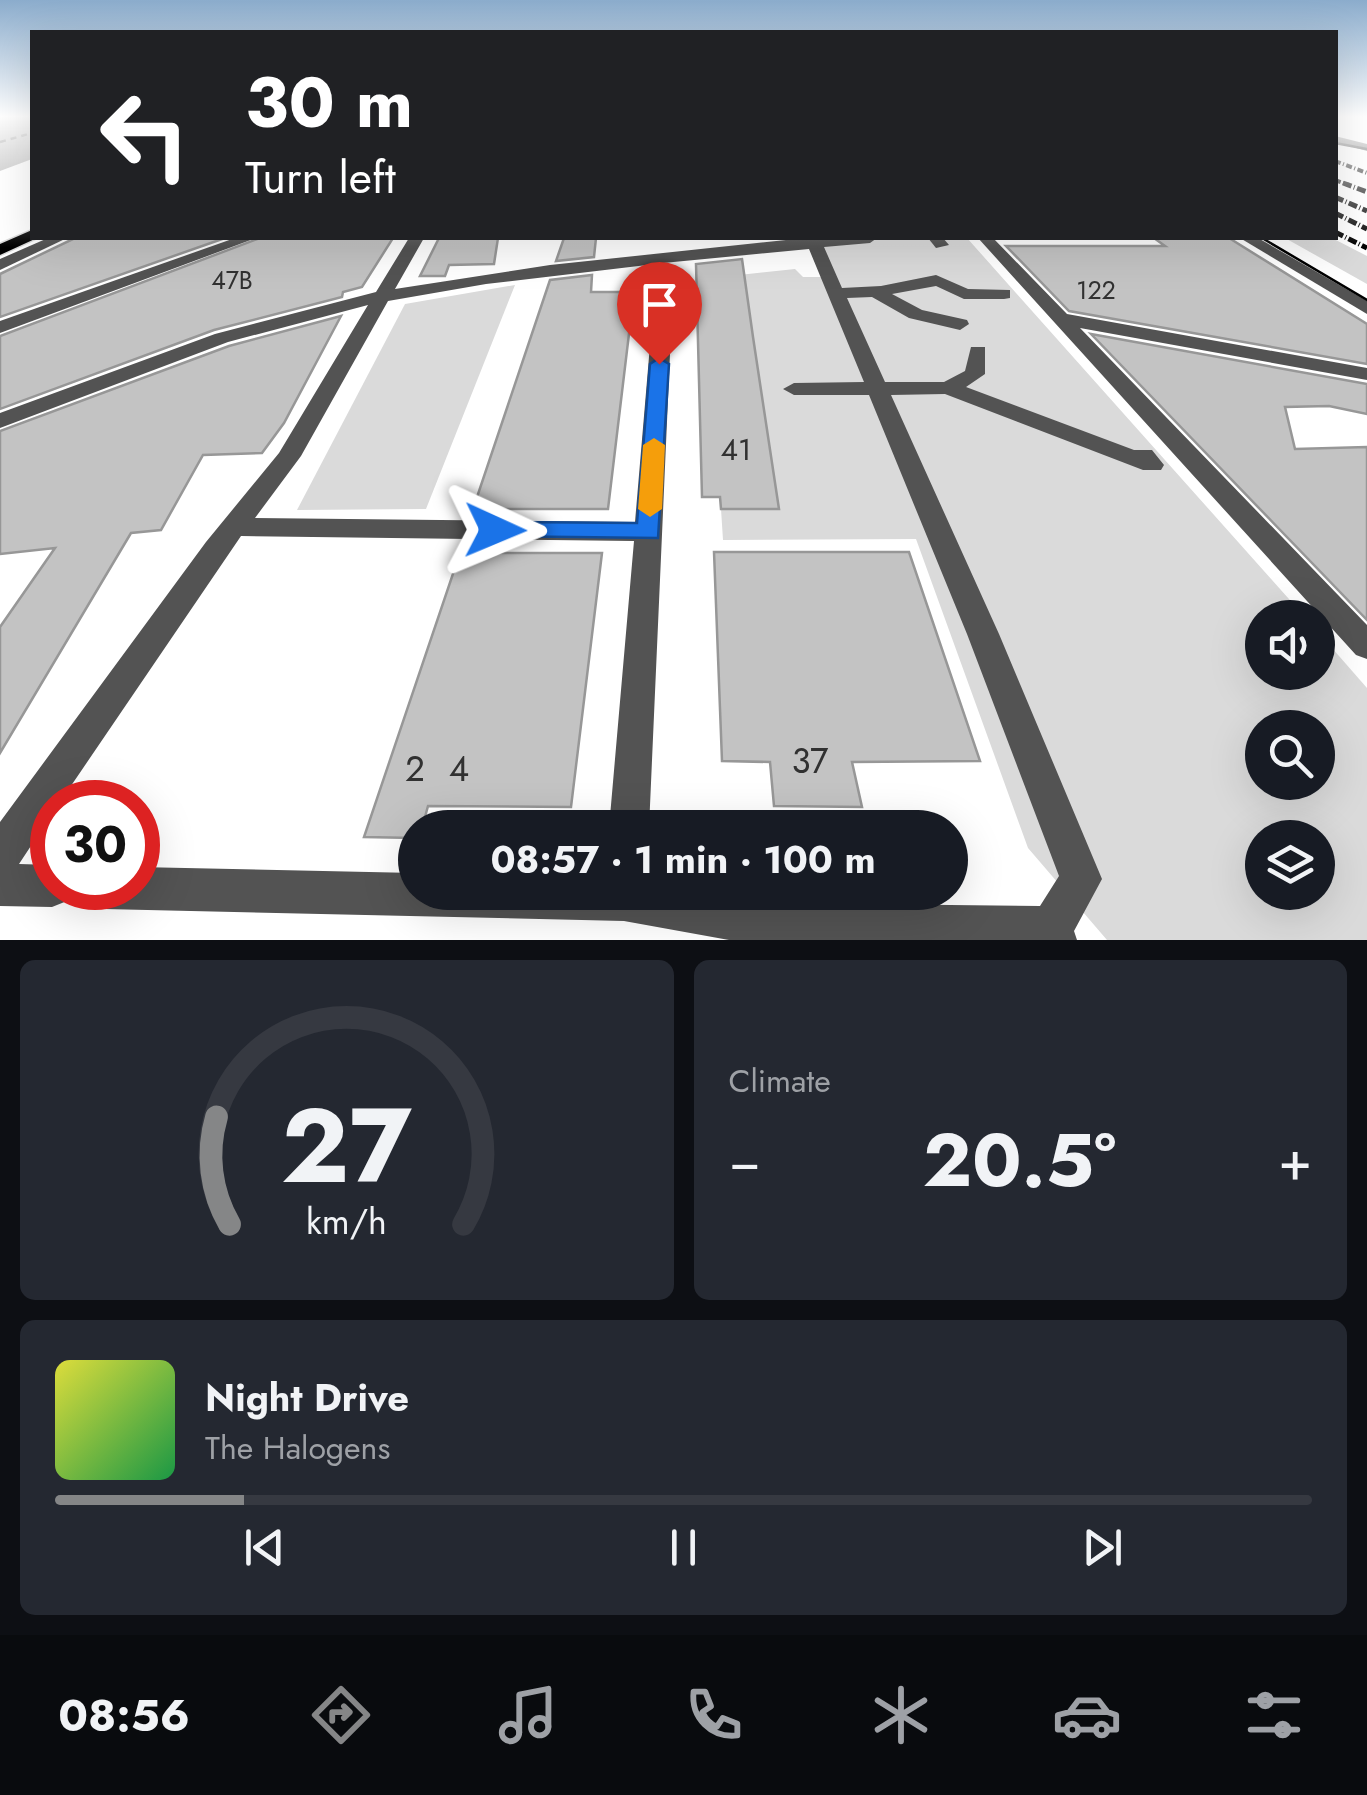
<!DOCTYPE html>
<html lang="en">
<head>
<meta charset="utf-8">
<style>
	body { margin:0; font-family:Jost,sans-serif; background:#242831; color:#f1f3f6; height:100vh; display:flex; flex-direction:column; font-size:38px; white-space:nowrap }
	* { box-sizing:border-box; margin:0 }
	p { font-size:32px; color:#9ea1a6 }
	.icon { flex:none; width:55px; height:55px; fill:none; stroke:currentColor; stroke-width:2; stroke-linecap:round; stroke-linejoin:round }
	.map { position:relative; height:940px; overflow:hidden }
	.drawer { display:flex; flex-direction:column; gap:20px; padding:20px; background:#0d0f14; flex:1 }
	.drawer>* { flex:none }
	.top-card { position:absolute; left:30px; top:30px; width:1308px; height:210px; border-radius:0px; box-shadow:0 10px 40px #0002; background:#202124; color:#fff; overflow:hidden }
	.controls { position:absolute; left:1245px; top:600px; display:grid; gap:20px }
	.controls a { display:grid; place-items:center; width:90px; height:90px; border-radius:50%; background:#171b24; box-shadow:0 10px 40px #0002; font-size:50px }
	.speed { position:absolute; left:30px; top:780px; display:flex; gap:20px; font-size:50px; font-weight:700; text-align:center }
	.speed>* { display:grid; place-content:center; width:130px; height:130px; border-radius:50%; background:#171b24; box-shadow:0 10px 40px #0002; line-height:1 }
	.speed .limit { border:15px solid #d22; background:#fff; color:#111 }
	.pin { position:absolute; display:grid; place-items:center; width:85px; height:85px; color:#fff; margin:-102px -42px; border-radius:50% 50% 50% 0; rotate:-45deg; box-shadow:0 0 10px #0007 }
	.pin .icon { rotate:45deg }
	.me { position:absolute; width:110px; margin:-55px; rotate:91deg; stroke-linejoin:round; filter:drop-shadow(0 0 8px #0008) }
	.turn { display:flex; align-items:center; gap:35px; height:210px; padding:0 50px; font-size:45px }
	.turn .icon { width:130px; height:130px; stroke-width:2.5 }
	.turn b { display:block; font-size:70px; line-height:85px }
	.big { font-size:75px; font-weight:700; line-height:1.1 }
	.drawer .widget { flex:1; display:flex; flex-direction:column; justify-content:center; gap:15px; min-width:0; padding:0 35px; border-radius:15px; background:#242831 }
	.drawer .dial { align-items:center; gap:0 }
	.dial svg { height:260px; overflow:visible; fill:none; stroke:#363941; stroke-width:7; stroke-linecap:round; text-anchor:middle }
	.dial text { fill:#f1f3f6; stroke:none }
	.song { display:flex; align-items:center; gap:30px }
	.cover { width:120px; height:120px; border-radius:15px; background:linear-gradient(135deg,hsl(60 70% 55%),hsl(140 70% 35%)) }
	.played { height:10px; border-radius:5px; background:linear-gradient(90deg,#858687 15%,#363941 15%) }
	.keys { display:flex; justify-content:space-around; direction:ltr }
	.heat { display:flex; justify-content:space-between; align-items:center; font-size:55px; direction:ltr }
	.drawer .tiles { flex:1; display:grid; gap:20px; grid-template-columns:1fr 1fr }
	.widget:last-child { grid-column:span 2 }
	.trip { position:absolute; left:398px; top:810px; width:570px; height:100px; border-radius:50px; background:#171b24; box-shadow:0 10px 40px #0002; font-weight:700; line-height:100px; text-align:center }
	.tabs { display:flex; height:160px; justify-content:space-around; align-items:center; background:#090b0e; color:#9ea1a6 }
	.tabs .icon { width:70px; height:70px }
	.tabs .current { color:#858687 }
	.tabs b { font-size:45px; color:#f1f3f6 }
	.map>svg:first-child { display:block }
</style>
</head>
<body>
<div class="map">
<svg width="1367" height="940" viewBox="0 0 1367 940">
	<rect width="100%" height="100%" fill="#fff"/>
	<g fill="#dadada" fill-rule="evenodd">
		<path d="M 814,238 L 967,238 L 1305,617 L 1262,618 L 1262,672 L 1318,672 L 1318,632 L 1367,688 L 1367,940 L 1107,940 L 1028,848 L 916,539 L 723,540 L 721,509 L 779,509 L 747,293 L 739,275 L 795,269 L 803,277 L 832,277 ZM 1262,728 L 1318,728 L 1318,782 L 1262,782 ZM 1262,838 L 1318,838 L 1318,892 L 1262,892 Z"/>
		<path d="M 1285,238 L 1332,238 L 1367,256 L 1367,284 Z"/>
		<path d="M 515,285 L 426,509 L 297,510 L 405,304 Z"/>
	</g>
	<path fill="#a1a1a1" d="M 0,117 L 32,117 L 32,159 L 0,171 Z"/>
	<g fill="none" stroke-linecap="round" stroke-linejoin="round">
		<path stroke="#424242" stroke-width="2.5" stroke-dasharray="6 5" stroke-linecap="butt" d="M 0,142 L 32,133"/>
	</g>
	<g fill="#c3c3c3" stroke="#979797" stroke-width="2.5">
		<path d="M 75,238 L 225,238 L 0,317 L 0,274 Z"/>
		<path d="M 260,238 L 393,238 L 362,287 L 343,292 L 342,297 L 214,330 L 0,409 L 0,336 Z"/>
		<path d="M 439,238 L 498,238 L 494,264 L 449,265 L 445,276 L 420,276 Z"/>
		<path d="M 564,238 L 596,238 L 594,257 L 556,261 Z"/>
		<path d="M 1154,238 L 1229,238 L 1367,324 L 1367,364 L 1069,311 L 1006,246 L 1165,246 Z"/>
		<path d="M 742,259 L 753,337 L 779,509 L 721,509 L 720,497 L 702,497 L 696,264 Z"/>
		<path d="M 592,275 L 591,292 L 634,292 L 608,509 L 473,509 L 550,280 Z"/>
		<path d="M 341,316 L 284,423 L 262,453 L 203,455 L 161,530 L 131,533 L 0,753 L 0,627 L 55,548 L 0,554 L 0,431 L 229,346 Z"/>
		<path d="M 1091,334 L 1367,384 L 1367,414 L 1329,406 L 1285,407 L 1295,449 L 1367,447 L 1367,620 Z"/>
		<path d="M 714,552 L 909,552 L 980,761 L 852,762 L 862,807 L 774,806 L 770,762 L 722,761 Z"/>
		<path d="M 460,553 L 602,553 L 571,807 L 428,806 L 422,828 L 415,828 L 415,838 L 364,837 Z"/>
	</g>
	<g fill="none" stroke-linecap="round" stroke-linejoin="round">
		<defs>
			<path id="major" d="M 32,230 L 32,238 L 37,238 L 0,255 L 0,244 Z"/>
		</defs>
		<use href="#major" stroke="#dbdbdb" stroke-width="3"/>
		<g fill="#535353" fill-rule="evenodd">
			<path d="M 1335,136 L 1367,144 L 1367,151 L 1335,142 Z"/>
			<path d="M 48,238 L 67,238 L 0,270 L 0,259 Z"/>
			<path d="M 235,238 L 256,238 L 0,333 L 0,321 Z"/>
			<path d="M 409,238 L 424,238 L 395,289 L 550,265 L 805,238 L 877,238 L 870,243 L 824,247 L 842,288 L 881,286 L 936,275 L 968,289 L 1010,290 L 1010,298 L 1004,299 L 964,299 L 936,286 L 892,294 L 922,310 L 967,320 L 969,324 L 960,330 L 909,318 L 872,297 L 847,298 L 885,382 L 944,382 L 965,371 L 971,347 L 985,347 L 985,374 L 966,387 L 1134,450 L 1152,450 L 1164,465 L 1161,470 L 1143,470 L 945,394 L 891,395 L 999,634 L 1102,879 L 1074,931 L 1077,940 L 729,940 L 624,921 L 104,909 L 89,903 L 83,888 L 138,888 L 138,867 L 415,873 L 415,892 L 709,892 L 767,903 L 1040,906 L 1059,876 L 967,634 L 869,395 L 794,395 L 783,389 L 794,383 L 864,382 L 809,249 L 663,263 L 673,286 L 649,828 L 609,828 L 634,541 L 241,536 L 60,802 L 52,802 L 52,814 L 19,864 L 52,865 L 52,888 L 73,888 L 67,901 L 52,907 L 0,906 L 0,822 L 206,542 L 279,453 L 368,305 L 228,342 L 0,428 L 0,413 L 215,334 L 376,292 ZM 647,265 L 655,286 L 635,522 L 255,518 L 301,456 L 388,301 L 486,284 Z"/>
			<path d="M 928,238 L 943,238 L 949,245 L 936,248 Z"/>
			<path d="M 978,238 L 993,238 L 1067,314 L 1367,368 L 1367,380 L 1080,328 L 1367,625 L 1367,659 L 1356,655 Z"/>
			<path d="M 1240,238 L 1258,238 L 1367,301 L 1367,314 Z"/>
		</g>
		<use href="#major" fill="#000" fill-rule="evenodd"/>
		<g stroke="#000" stroke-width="2.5">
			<path d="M 1335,143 L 1367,149"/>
			<path d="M 1262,238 L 1367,300"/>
		</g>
		<g stroke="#000" stroke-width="4" stroke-dasharray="6 2.5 1 2.5" stroke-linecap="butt">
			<path d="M 1335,161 L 1367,173"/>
			<path d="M 1335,180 L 1349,185"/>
		</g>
		<g stroke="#000" stroke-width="5" stroke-dasharray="9 2.5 1 2.5" stroke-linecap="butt">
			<path d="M 1343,183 L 1367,192"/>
			<path d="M 1335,197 L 1367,211"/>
			<path d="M 1335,213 L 1367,229"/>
			<path d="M 1335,232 L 1367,248"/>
		</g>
	</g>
	<linearGradient id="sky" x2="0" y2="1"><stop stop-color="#8baccc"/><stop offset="0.47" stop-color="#fff"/><stop offset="1" stop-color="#fff" stop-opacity="0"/></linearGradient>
	<rect width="1367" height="248" fill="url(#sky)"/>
	<path fill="#1a73e8" stroke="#114b97" stroke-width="2.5" d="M 659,358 L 669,364 L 658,538 L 486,536 L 482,530 L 495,522 L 637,523 L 650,364 Z"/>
	<path fill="#f59e0b" d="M 654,438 L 665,445 L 662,509 L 650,517 L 638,509 L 643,445 Z"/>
	<g text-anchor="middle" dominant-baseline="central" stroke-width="10" stroke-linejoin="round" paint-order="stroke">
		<g font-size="25" fill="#313131">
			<text x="232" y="280">47B</text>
			<text x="1096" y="290">122</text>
		</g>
		<g font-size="30" fill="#313131">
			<text x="736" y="449">41</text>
		</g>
		<g font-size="35" fill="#313131">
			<text x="810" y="761">37</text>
			<text x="415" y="769">2</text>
			<text x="459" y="769">4</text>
		</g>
	</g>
</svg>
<div class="controls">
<a><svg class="icon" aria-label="sound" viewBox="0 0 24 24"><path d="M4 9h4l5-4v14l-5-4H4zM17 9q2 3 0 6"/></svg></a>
<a><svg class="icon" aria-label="search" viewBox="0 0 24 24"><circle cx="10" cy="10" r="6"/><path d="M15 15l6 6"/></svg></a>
<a><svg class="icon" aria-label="layers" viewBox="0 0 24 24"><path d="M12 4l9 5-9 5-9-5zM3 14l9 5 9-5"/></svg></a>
</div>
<div class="speed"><div class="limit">30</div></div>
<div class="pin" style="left:659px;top:364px;background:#d93025"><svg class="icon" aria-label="arrive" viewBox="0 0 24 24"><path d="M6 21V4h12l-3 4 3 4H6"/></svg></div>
<svg class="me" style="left:495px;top:530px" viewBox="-20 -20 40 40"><path d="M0-17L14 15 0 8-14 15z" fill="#1a73e8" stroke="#fff" stroke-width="4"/></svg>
<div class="trip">08:57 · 1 min · 100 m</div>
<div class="top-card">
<div class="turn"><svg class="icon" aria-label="left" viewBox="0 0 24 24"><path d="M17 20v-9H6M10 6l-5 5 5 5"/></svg><div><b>30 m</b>Turn left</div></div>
</div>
</div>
<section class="drawer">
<div class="tiles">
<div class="widget dial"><svg viewBox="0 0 100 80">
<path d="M14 69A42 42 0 1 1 86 69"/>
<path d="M14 69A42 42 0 0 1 10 36" stroke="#858687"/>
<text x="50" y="56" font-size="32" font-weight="700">27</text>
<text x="50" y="72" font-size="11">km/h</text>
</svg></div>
<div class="widget"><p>Climate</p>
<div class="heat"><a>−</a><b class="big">20.5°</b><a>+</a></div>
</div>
<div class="widget">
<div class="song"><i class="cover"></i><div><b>Night Drive</b><p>The Halogens</p></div></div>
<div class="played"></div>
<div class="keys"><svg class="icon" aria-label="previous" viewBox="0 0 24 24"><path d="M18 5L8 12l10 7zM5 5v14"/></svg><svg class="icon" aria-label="pause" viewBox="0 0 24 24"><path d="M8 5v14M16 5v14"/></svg><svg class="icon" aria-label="next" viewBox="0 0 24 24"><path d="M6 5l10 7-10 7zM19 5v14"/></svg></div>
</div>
</div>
</section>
<nav class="tabs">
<b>08:56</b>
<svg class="icon current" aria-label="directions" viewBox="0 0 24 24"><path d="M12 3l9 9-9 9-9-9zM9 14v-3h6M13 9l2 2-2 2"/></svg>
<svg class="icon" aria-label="music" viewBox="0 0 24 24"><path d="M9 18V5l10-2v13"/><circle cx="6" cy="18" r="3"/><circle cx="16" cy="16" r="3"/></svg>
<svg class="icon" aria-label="phone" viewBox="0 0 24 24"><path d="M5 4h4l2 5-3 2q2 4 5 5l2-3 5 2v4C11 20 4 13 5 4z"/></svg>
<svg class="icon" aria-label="climate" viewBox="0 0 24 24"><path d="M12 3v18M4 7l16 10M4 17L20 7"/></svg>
<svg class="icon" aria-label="car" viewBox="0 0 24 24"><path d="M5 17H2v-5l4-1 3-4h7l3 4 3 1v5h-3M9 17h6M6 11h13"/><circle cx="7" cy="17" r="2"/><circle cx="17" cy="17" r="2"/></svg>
<svg class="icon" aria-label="filters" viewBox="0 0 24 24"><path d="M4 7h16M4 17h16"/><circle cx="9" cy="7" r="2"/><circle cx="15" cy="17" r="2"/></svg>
</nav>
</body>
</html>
